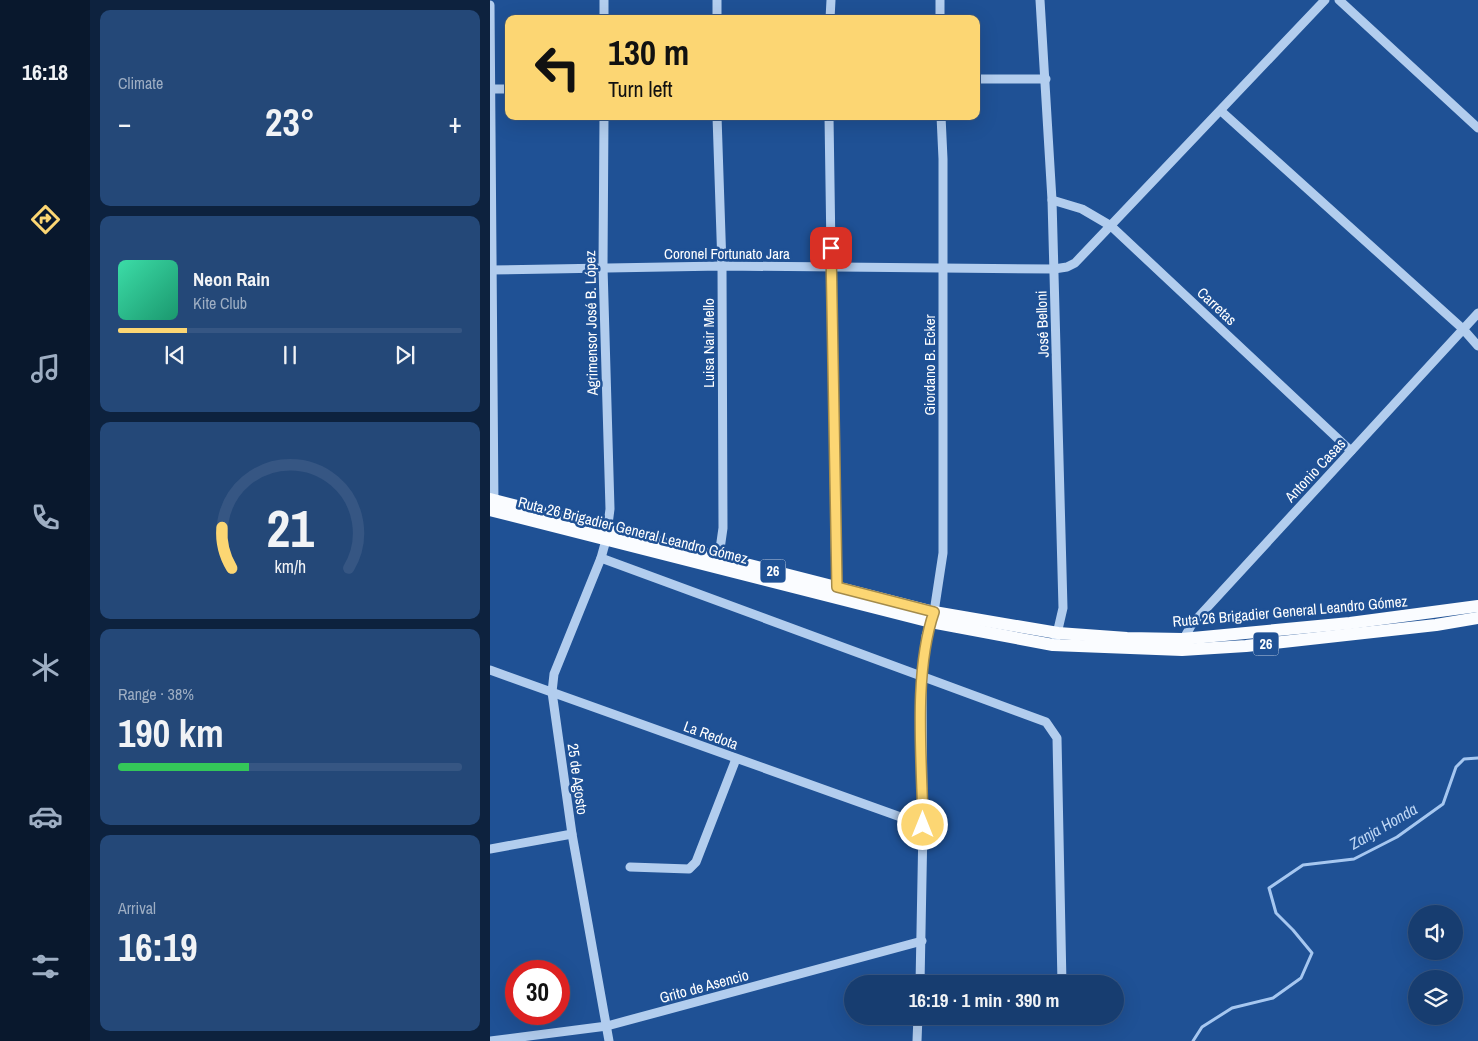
<!DOCTYPE html>
<html lang="en">
<head>
<meta charset="utf-8">
<style>
	body { margin:0; font-family:"Archivo Narrow",sans-serif; background:#244878; color:#f1f3f6; height:100vh; display:flex; flex-direction:column; font-size:19px; white-space:nowrap }
	* { box-sizing:border-box; margin:0 }
	p { font-size:16px; color:#9eaec3 }
	.icon { flex:none; width:28px; height:28px; fill:none; stroke:currentColor; stroke-width:2; stroke-linecap:round; stroke-linejoin:round }
	.map { position:relative; flex:1; overflow:hidden }
	.drawer { display:flex; flex-direction:column; gap:10px; padding:10px; background:#0d223e; width:400px }
	.drawer>* { flex:none }
	.top-card { position:absolute; left:15px; top:15px; width:475px; height:105px; border-radius:10px; box-shadow:0 5px 20px #0002,0 0 0 1px #365683; background:#fcd673; color:#111; overflow:hidden }
	.buttons { position:absolute; left:918px; top:905px; display:grid; gap:10px }
	.buttons a { display:grid; place-items:center; width:55px; height:55px; border-radius:50%; background:#173d70; box-shadow:0 5px 20px #0002,0 0 0 1px #365683; font-size:25px }
	.speed { position:absolute; left:15px; top:960px; display:flex; gap:10px; font-size:25px; font-weight:700; text-align:center }
	.speed>* { display:grid; place-content:center; width:65px; height:65px; border-radius:50%; background:#173d70; box-shadow:0 5px 20px #0002,0 0 0 1px #365683; line-height:1 }
	.speed .limit { border:8px solid #d22; background:#fff; color:#111 }
	.pin { position:absolute; display:grid; place-items:center; width:42px; height:42px; color:#fff; margin:-21px; border-radius:10px; box-shadow:0 2px 8px #0006 }
	.me { position:absolute; width:55px; margin:-28px; rotate:0deg; stroke-linejoin:round; filter:drop-shadow(0 0 4px #0008) }
	.turn { display:flex; align-items:center; gap:18px; height:105px; padding:0 20px; font-size:22px }
	.turn .icon { width:65px; height:65px; stroke-width:2.5 }
	.turn b { display:block; font-size:35px; line-height:42px }
	.big { font-size:38px; font-weight:800; line-height:1.1 }
	.drawer .widget { flex:1; display:flex; flex-direction:column; justify-content:center; gap:8px; min-width:0; padding:0 18px; border-radius:10px; background:#244878 }
	.drawer .dial { align-items:center; gap:0 }
	.dial svg { height:130px; overflow:visible; fill:none; stroke:#365683; stroke-width:7; stroke-linecap:round; text-anchor:middle }
	.dial text { fill:#f1f3f6; stroke:none }
	.song { display:flex; align-items:center; gap:15px }
	.cover { width:60px; height:60px; border-radius:8px; background:linear-gradient(135deg,hsl(160 70% 55%),hsl(160 70% 35%)) }
	.played { height:5px; border-radius:2px; background:linear-gradient(90deg,#fcd673 20%,#365683 20%) }
	.keys { display:flex; justify-content:space-around; direction:ltr }
	.heat { display:flex; justify-content:space-between; align-items:center; font-size:28px; direction:ltr }
	.charge { height:8px; border-radius:4px; background:linear-gradient(90deg,#34c759 38%,#365683 0) }
	.trip { position:absolute; left:354px; top:975px; width:280px; height:50px; border-radius:25px; background:#173d70; box-shadow:0 5px 20px #0002,0 0 0 1px #365683; font-weight:800; line-height:50px; text-align:center }
	main { display:flex; flex:1; min-height:0 }
	.dock { display:flex; flex-direction:column; width:90px; justify-content:space-around; align-items:center; background:#09182d; color:#9eaec3 }
	.dock .icon { width:35px; height:35px }
	.dock .on { color:#fcd673 }
	.dock b { font-size:22px; color:#f1f3f6 }
	.map>svg:first-child { display:block }
</style>
</head>
<body>
<main>
<nav class="dock">
<b>16:18</b>
<svg class="icon on" aria-label="directions" viewBox="0 0 24 24"><path d="M12 3l9 9-9 9-9-9zM9 14v-3h6M13 9l2 2-2 2"/></svg>
<svg class="icon" aria-label="music" viewBox="0 0 24 24"><path d="M9 18V5l10-2v13"/><circle cx="6" cy="18" r="3"/><circle cx="16" cy="16" r="3"/></svg>
<svg class="icon" aria-label="phone" viewBox="0 0 24 24"><path d="M5 4h4l2 5-3 2q2 4 5 5l2-3 5 2v4C11 20 4 13 5 4z"/></svg>
<svg class="icon" aria-label="climate" viewBox="0 0 24 24"><path d="M12 3v18M4 7l16 10M4 17L20 7"/></svg>
<svg class="icon" aria-label="car" viewBox="0 0 24 24"><path d="M5 17H2v-5l4-1 3-4h7l3 4 3 1v5h-3M9 17h6M6 11h13"/><circle cx="7" cy="17" r="2"/><circle cx="17" cy="17" r="2"/></svg>
<svg class="icon" aria-label="filters" viewBox="0 0 24 24"><path d="M4 7h16M4 17h16"/><circle cx="9" cy="7" r="2"/><circle cx="15" cy="17" r="2"/></svg>
</nav>
<section class="drawer">
<div class="widget"><p>Climate</p>
<div class="heat"><a>−</a><b class="big">23°</b><a>+</a></div>
</div>
<div class="widget">
<div class="song"><i class="cover"></i><div><b>Neon Rain</b><p>Kite Club</p></div></div>
<div class="played"></div>
<div class="keys"><svg class="icon" aria-label="previous" viewBox="0 0 24 24"><path d="M18 5L8 12l10 7zM5 5v14"/></svg><svg class="icon" aria-label="pause" viewBox="0 0 24 24"><path d="M8 5v14M16 5v14"/></svg><svg class="icon" aria-label="next" viewBox="0 0 24 24"><path d="M6 5l10 7-10 7zM19 5v14"/></svg></div>
</div>
<div class="widget dial"><svg viewBox="0 0 100 80">
<path d="M14 69A42 42 0 1 1 86 69"/>
<path d="M14 69A42 42 0 0 1 8 44" stroke="#fcd673"/>
<text x="50" y="56" font-size="32" font-weight="700">21</text>
<text x="50" y="72" font-size="11">km/h</text>
</svg></div>
<div class="widget"><p>Range · 38%</p><b class="big">190 km</b><div class="charge"></div></div>
<div class="widget"><p>Arrival</p><b class="big">16:19</b></div>
</section>
<div class="map">
<svg width="988" height="1041" viewBox="0 0 988 1041">
	<rect width="100%" height="100%" fill="#1f5195"/>
	<g fill="none" stroke-linecap="round" stroke-linejoin="round">
		<path stroke="#a6c7f0" stroke-width="3" d="M 703,1041 L 712,1027 L 742,1008 L 783,998 L 811,978 L 822,953 L 803,930 L 786,913 L 779,888 L 813,865 L 864,859 L 907,837 L 953,804 L 966,767 L 974,759 L 988,758"/>
		<g stroke="#b2cdee" stroke-width="9">
			<path d="M 114,0 L 114,19"/>
			<path d="M 550,0 L 562,200 L 573,608 L 566,638"/>
			<path d="M 849,0 L 988,128"/>
			<path d="M 0,5 L 4,505"/>
			<path d="M 227,19 L 227,0"/>
			<path d="M 340,19 L 341,0"/>
			<path d="M 450,19 L 450,0"/>
			<path d="M 486,79 L 556,79"/>
			<path d="M 0,89 L 19,89"/>
			<path d="M 731,111 L 973,329 L 988,346"/>
			<path d="M 114,116 L 113,267 L 120,509 L 116,540 L 111,558 L 64,674 L 62,692 L 82,834 L 119,1041"/>
			<path d="M 227,116 L 232,266 L 233,528 L 228,563"/>
			<path d="M 339,116 L 346,591"/>
			<path d="M 562,200 L 592,209 L 621,226 L 861,451"/>
			<path d="M 0,270 L 232,266 L 564,269 L 577,267 L 585,263 L 835,0"/>
			<path d="M 111,558 L 556,722 L 567,738 L 572,984"/>
			<path d="M 692,642 L 702,624 L 988,313"/>
			<path d="M 0,670 L 433,825"/>
			<path d="M 0,849 L 82,834"/>
			<path d="M 140,867 L 199,869 L 206,862 L 246,759"/>
			<path d="M 430,984 L 433,825 L 432,676 L 436,636 L 444,612 L 453,553 L 453,159 L 451,116"/>
			<path d="M 0,1041 L 117,1026 L 432,941"/>
			<path d="M 427,1041 L 428,1016"/>
		</g>
		<g stroke="#fafcff" stroke-width="12">
			<path d="M 0,499 L 444,612 L 568,633 L 637,638 L 692,639 L 860,623 L 988,606"/>
			<path d="M 0,510 L 441,622 L 563,645 L 692,650 L 756,646 L 946,625 L 988,618"/>
		</g>
	</g>
	<g fill="none" stroke-linecap="round" stroke-linejoin="round">
		<defs>
			<path id="route" d="M 341,248 L 347,587 L 444,612 C 423,673 432,760 433,825"/>
		</defs>
		<use href="#route" stroke="#a48b4b" stroke-width="12"/>
		<use href="#route" stroke="#fcd673" stroke-width="9"/>
	</g>
	<g text-anchor="middle" dominant-baseline="central" stroke-width="5" stroke-linejoin="round" paint-order="stroke">
		<g fill="#1f5195" stroke="#bccbdf" stroke-width="1">
			<rect x="270.5" y="559.5" width="25" height="23" rx="4"/>
			<rect x="763.5" y="632.5" width="25" height="23" rx="4"/>
		</g>
		<g font-size="14" font-weight="bold" fill="#fff">
			<text x="283" y="571">26</text>
			<text x="776" y="644">26</text>
		</g>
		<g font-size="15" fill="#fff" stroke="#1f5195">
			<text x="237" y="253">Coronel Fortunato Jara</text>
			<text transform="translate(727 306) rotate(43)">Carretas</text>
			<text transform="translate(101 323) rotate(-91)">Agrimensor José B. López</text>
			<text transform="translate(552 324) rotate(-92)">José Belloni</text>
			<text transform="translate(218 343) rotate(-90)">Luisa Nair Mello</text>
			<text transform="translate(439 365) rotate(-90)">Giordano B. Ecker</text>
			<text transform="translate(825 470) rotate(-47)">Antonio Casas</text>
			<text transform="translate(143 530) rotate(14)">Ruta 26 Brigadier General Leandro Gómez</text>
			<text transform="translate(800 611) rotate(-5)">Ruta 26 Brigadier General Leandro Gómez</text>
			<text transform="translate(221 735) rotate(20)">La Redota</text>
			<text transform="translate(88 779) rotate(82)">25 de Agosto</text>
			<text transform="translate(214 986) rotate(-15)">Grito de Asencio</text>
		</g>
		<g font-size="16" font-style="italic" fill="#bfd7f5" stroke="#1f5195">
			<text transform="translate(893 826) rotate(-30)">Zanja Honda</text>
		</g>
	</g>
</svg>
<div class="buttons">
<a><svg class="icon" aria-label="sound" viewBox="0 0 24 24"><path d="M4 9h4l5-4v14l-5-4H4zM17 9q2 3 0 6"/></svg></a>
<a><svg class="icon" aria-label="layers" viewBox="0 0 24 24"><path d="M12 4l9 5-9 5-9-5zM3 14l9 5 9-5"/></svg></a>
</div>
<div class="speed"><div class="limit">30</div></div>
<div class="pin" style="left:341px;top:248px;background:#d93025"><svg class="icon" aria-label="arrive" viewBox="0 0 24 24"><path d="M6 21V4h12l-3 4 3 4H6"/></svg></div>
<svg class="me" style="left:433px;top:825px" viewBox="-20 -20 40 40"><circle r="17" fill="#fcd673" stroke="#fff" stroke-width="3"/><path d="M0-11L8 9 0 5-8 9z" fill="#fff"/></svg>
<div class="trip">16:19 · 1 min · 390 m</div>
<div class="top-card">
<div class="turn"><svg class="icon" aria-label="left" viewBox="0 0 24 24"><path d="M17 20v-9H6M10 6l-5 5 5 5"/></svg><div><b>130 m</b>Turn left</div></div>
</div>
</div>
</main>
</body>
</html>
